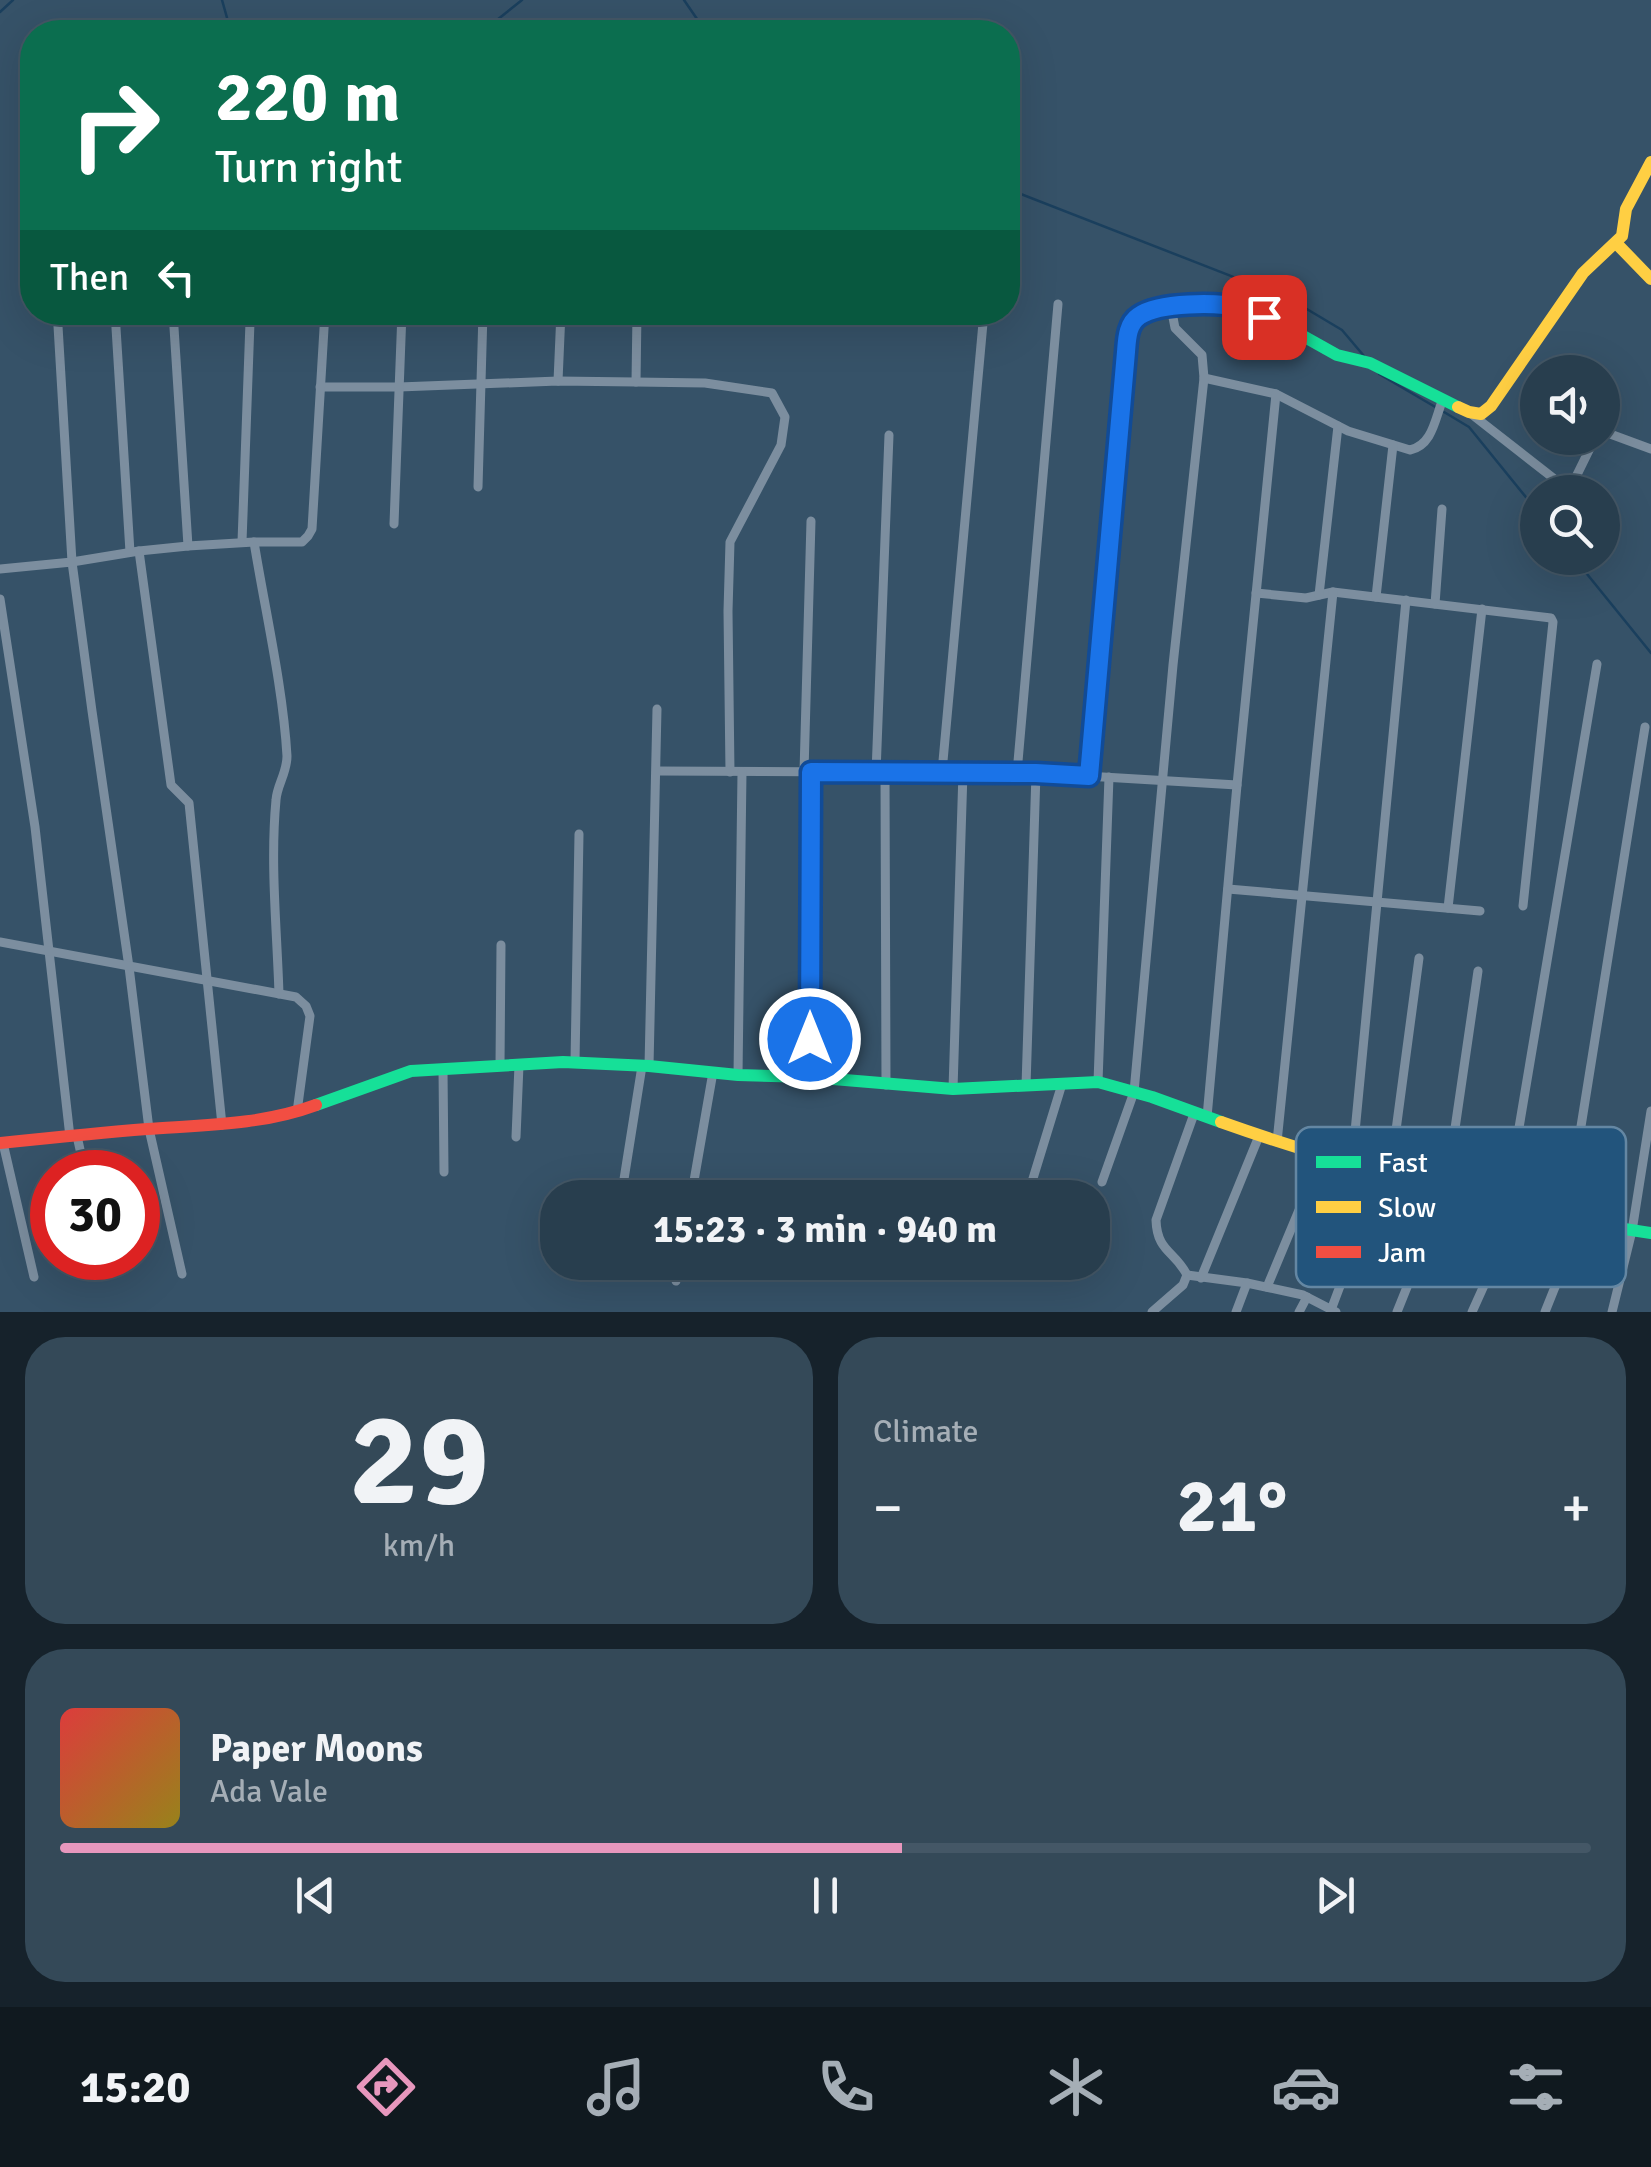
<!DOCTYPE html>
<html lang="en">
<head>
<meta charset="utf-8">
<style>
	body { margin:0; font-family:Signika,sans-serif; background:#344958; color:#f1f3f6; height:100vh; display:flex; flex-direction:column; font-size:38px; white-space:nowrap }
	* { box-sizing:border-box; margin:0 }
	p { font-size:32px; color:#a5aeb6 }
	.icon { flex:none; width:55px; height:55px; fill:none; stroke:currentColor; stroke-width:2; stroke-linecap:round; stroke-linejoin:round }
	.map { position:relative; height:1312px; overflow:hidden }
	.side { display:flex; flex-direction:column; gap:25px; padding:25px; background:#16222b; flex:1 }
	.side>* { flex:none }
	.top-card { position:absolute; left:20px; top:20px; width:1000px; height:305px; border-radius:40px; box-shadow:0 10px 40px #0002,0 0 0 2px #445766; background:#0b6e4f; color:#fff; overflow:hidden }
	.fabs { position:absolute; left:1520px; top:355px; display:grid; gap:20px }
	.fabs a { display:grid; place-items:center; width:100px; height:100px; border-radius:50%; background:#283e4e; box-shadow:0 10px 40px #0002,0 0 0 2px #445766; font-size:50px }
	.speed { position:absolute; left:30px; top:1150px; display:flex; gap:20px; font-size:50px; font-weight:700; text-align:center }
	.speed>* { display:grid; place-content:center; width:130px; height:130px; border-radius:50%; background:#283e4e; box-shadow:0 10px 40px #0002,0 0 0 2px #445766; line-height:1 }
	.speed .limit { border:15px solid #d22; background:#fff; color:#111 }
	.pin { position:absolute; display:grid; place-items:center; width:85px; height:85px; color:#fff; margin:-42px; border-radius:20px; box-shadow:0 5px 15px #0006 }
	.me { position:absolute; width:110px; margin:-55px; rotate:0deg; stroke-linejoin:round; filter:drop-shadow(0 0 8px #0008) }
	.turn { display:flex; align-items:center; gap:35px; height:210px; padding:0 30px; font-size:45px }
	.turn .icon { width:130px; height:130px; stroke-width:2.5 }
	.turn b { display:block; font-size:70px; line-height:85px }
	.then { display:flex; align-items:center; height:95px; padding:0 30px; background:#0003; gap:20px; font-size:38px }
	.big { font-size:75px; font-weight:700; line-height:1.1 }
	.side .tile { flex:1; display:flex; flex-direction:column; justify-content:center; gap:15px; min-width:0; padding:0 35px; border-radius:40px; background:#344958 }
	.side .dial { align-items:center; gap:0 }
	.dial b { font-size:130px; line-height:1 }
	.song { display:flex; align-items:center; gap:30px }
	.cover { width:120px; height:120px; border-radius:15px; background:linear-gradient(135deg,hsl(0 70% 55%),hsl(50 70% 35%)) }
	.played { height:10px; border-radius:5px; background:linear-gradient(90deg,#e797bd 55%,#445766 55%) }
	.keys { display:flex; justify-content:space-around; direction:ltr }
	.heat { display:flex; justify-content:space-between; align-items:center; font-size:55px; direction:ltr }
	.side .tiles { flex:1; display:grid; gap:25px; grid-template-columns:1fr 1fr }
	.tile:last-child { grid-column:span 2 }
	.trip { position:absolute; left:540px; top:1180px; width:570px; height:100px; border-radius:40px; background:#283e4e; box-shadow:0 10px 40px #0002,0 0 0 2px #445766; font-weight:700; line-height:100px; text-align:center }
	.tab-bar { display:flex; height:160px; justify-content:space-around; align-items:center; background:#10191f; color:#a5aeb6 }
	.tab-bar .icon { width:70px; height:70px }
	.tab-bar .active { color:#e797bd }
	.tab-bar b { font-size:45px; color:#f1f3f6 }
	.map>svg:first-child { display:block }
</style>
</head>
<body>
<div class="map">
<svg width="1651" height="1312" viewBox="0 0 1651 1312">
	<rect width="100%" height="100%" fill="#365268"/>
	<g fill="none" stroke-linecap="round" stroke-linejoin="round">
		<g stroke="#1a3f5d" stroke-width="2.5">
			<path d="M 222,0 L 231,32"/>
			<path d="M 684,0 L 706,32"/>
			<path d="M 0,12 L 13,0"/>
			<path d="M 482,32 L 522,0"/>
			<path d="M 1008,189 L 1290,299 L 1342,330 L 1364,356"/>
			<path d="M 1379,374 L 1437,408"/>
			<path d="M 1444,412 L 1469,427 L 1538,512"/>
			<path d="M 1574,558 L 1651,653"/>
		</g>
		<g stroke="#7c8e9f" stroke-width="9">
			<path d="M 115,312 L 130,552"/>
			<path d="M 173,312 L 188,546"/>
			<path d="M 58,326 L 72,562 L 92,711 L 129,967 L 149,1129 L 182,1274"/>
			<path d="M 1204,378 L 1276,394 L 1348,431 L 1410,450 C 1433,445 1435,418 1443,399"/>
			<path d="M 558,381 L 561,312"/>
			<path d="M 636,382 L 637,312"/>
			<path d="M 320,387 L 399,387 L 558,381 L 636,382 L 705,383 L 772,393 L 785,417 L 781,445 L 730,542 L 728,611 L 730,772"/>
			<path d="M 1470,413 L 1566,488 L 1572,485 L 1595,438"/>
			<path d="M 1602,431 L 1651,449"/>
			<path d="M 478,487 L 483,312"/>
			<path d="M 394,524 L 402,312"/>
			<path d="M 242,542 L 250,322"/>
			<path d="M 254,542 C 265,610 283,687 287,756 C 287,773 277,785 276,800 C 270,864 277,930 279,994"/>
			<path d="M 139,551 L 171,785 L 189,803 L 222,1125"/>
			<path d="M 0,569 L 72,562 L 139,551 L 188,546 L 254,542 L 302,542 L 308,536 L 312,529 L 325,312"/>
			<path d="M 1256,593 L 1306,598 L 1333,592 L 1551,618 L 1553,622 L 1523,906"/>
			<path d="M 1319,595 L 1338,426"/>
			<path d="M 1376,597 L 1393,445"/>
			<path d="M 0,599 L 35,827 L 70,1137"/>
			<path d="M 1435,604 L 1442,509"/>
			<path d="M 657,771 L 1036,773 L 1237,785"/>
			<path d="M 804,772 L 811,521"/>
			<path d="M 942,772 L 984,312"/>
			<path d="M 876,773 L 889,435"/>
			<path d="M 885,773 L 886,1085"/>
			<path d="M 1017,773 L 1058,304"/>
			<path d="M 1228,889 L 1480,911"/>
			<path d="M 1448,908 L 1482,609"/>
			<path d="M 0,942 L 296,997 L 306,1006 L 310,1016 L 297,1112"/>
			<path d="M 575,1062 L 579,834"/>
			<path d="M 500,1066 L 501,945"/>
			<path d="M 649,1066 L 657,709"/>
			<path d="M 443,1069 L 444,1172"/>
			<path d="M 738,1075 L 742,772"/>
			<path d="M 809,1077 L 811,772"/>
			<path d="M 1098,1082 L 1109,777"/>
			<path d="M 1026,1086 L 1036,773"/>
			<path d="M 953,1089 L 963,772"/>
			<path d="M 1207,1117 L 1237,785 L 1276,394"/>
			<path d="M 77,1136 L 85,1172"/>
			<path d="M 516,1137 L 519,1065"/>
			<path d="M 1277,1142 L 1333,592"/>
			<path d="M 3,1143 L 34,1277"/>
			<path d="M 1352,1163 L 1406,600"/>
			<path d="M 1390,1175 L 1419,958"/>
			<path d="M 1102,1182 L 1134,1092 L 1173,665 L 1204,378 L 1202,355 L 1175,328 L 1171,307"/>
			<path d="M 621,1198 L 642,1066"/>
			<path d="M 691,1198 L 713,1072"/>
			<path d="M 1027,1198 L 1062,1084"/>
			<path d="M 1506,1205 L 1597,664"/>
			<path d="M 1566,1220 L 1645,727"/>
			<path d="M 103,1258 L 105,1268"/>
			<path d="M 1187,1275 L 1247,1283 L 1303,1295 L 1336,1312"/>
			<path d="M 609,1276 L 611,1262"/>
			<path d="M 1201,1278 L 1259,1136"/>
			<path d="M 676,1281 L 679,1262"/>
			<path d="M 1267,1287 L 1322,1155"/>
			<path d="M 1331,1310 L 1383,1172"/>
			<path d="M 1152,1312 L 1183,1285 L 1187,1275 C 1175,1251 1157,1252 1156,1220 L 1194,1114"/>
			<path d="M 1236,1312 L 1247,1283"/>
			<path d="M 1299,1312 L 1307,1297"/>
			<path d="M 1397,1312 L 1446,1190 L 1478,971"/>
			<path d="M 1472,1312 L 1519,1208"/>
			<path d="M 1545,1312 L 1581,1222"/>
			<path d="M 1612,1312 L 1632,1231 L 1651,1111"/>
		</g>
		<g stroke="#16e098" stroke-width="12">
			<path d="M 1089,776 L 1126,352 L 1131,325 L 1139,316 L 1160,309 L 1201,305 L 1241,308 L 1287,327 L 1337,355 L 1370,363 L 1458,407"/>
			<path d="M 316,1105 L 411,1071 L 563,1062 L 649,1066 L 738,1075 L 809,1077 L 953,1089 L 1098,1082 L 1152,1097 L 1221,1122"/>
			<path d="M 1522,1209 L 1566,1220 L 1651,1233"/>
		</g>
		<g stroke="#ffcf43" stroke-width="12">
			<path d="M 1616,243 L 1651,279"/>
			<path d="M 1458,407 L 1469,412 L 1481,414 L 1491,406 L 1583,273 L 1622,236 L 1626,209 L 1651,162"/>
			<path d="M 1221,1122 C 1319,1157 1420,1184 1522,1209"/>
		</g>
		<path stroke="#f24e42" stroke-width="12" d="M 0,1143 C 49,1138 98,1133 147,1129 C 204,1125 262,1125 316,1105"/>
	</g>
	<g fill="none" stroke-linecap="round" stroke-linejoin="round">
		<defs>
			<path id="route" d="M 810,1039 L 811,772 L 1036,773 L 1089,776 L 1126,352 C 1127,340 1127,324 1139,316 C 1159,302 1218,302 1241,308 C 1249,310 1257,314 1264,317"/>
		</defs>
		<use href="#route" stroke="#114b97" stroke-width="25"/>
		<use href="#route" stroke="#1a73e8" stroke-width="18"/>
	</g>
	<rect x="1296" y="1127" width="330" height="160" rx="15" fill="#22547c" stroke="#6487a3" stroke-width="2.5"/>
	<rect x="1316" y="1156" width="45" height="12" fill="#16e098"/>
	<rect x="1316" y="1201" width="45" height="12" fill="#ffcf43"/>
	<rect x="1316" y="1246" width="45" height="12" fill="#f24e42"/>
	<g font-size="28" fill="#fff">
		<text x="1378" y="1172">Fast</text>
		<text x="1378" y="1217">Slow</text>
		<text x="1378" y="1262">Jam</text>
	</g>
</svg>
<div class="fabs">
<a><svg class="icon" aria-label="sound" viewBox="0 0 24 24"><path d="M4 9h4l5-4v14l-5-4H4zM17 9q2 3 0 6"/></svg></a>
<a><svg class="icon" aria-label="search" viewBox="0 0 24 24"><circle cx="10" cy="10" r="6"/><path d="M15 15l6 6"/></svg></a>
</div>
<div class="speed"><div class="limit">30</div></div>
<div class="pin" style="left:1264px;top:317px;background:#d93025"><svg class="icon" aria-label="arrive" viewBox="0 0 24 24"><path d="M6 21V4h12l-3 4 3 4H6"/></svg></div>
<svg class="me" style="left:810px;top:1039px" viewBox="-20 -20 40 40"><circle r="17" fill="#1a73e8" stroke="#fff" stroke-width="3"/><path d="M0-11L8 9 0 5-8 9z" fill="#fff"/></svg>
<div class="trip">15:23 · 3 min · 940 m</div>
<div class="top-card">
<div class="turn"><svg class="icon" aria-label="right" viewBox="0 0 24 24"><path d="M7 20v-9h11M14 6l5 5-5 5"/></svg><div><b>220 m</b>Turn right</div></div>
<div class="then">Then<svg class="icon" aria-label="left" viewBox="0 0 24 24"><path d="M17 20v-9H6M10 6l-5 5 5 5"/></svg></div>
</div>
</div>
<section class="side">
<div class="tiles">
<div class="tile dial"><b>29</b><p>km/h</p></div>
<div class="tile"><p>Climate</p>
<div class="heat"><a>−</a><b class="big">21°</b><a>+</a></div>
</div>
<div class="tile">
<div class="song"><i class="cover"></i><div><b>Paper Moons</b><p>Ada Vale</p></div></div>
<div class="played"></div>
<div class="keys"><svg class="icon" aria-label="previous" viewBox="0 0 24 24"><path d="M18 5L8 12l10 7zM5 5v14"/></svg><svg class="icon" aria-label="pause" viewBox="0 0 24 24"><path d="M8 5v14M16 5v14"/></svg><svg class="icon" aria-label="next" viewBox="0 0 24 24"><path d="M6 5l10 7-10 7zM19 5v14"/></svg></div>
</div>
</div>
</section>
<nav class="tab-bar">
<b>15:20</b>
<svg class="icon active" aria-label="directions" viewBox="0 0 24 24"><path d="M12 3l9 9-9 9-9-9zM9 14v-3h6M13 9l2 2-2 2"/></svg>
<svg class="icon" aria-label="music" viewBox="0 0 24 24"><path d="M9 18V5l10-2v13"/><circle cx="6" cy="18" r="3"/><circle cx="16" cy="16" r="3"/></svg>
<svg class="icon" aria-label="phone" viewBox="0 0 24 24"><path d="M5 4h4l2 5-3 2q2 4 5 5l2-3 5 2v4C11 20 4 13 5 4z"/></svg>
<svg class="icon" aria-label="climate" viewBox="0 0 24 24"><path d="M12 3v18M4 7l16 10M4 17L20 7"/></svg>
<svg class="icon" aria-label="car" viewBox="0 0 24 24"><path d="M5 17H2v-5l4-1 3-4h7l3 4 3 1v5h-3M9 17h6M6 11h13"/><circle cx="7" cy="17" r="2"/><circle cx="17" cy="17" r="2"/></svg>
<svg class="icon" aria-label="filters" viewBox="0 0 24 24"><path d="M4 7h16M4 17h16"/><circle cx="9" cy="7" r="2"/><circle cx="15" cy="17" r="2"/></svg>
</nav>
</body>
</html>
